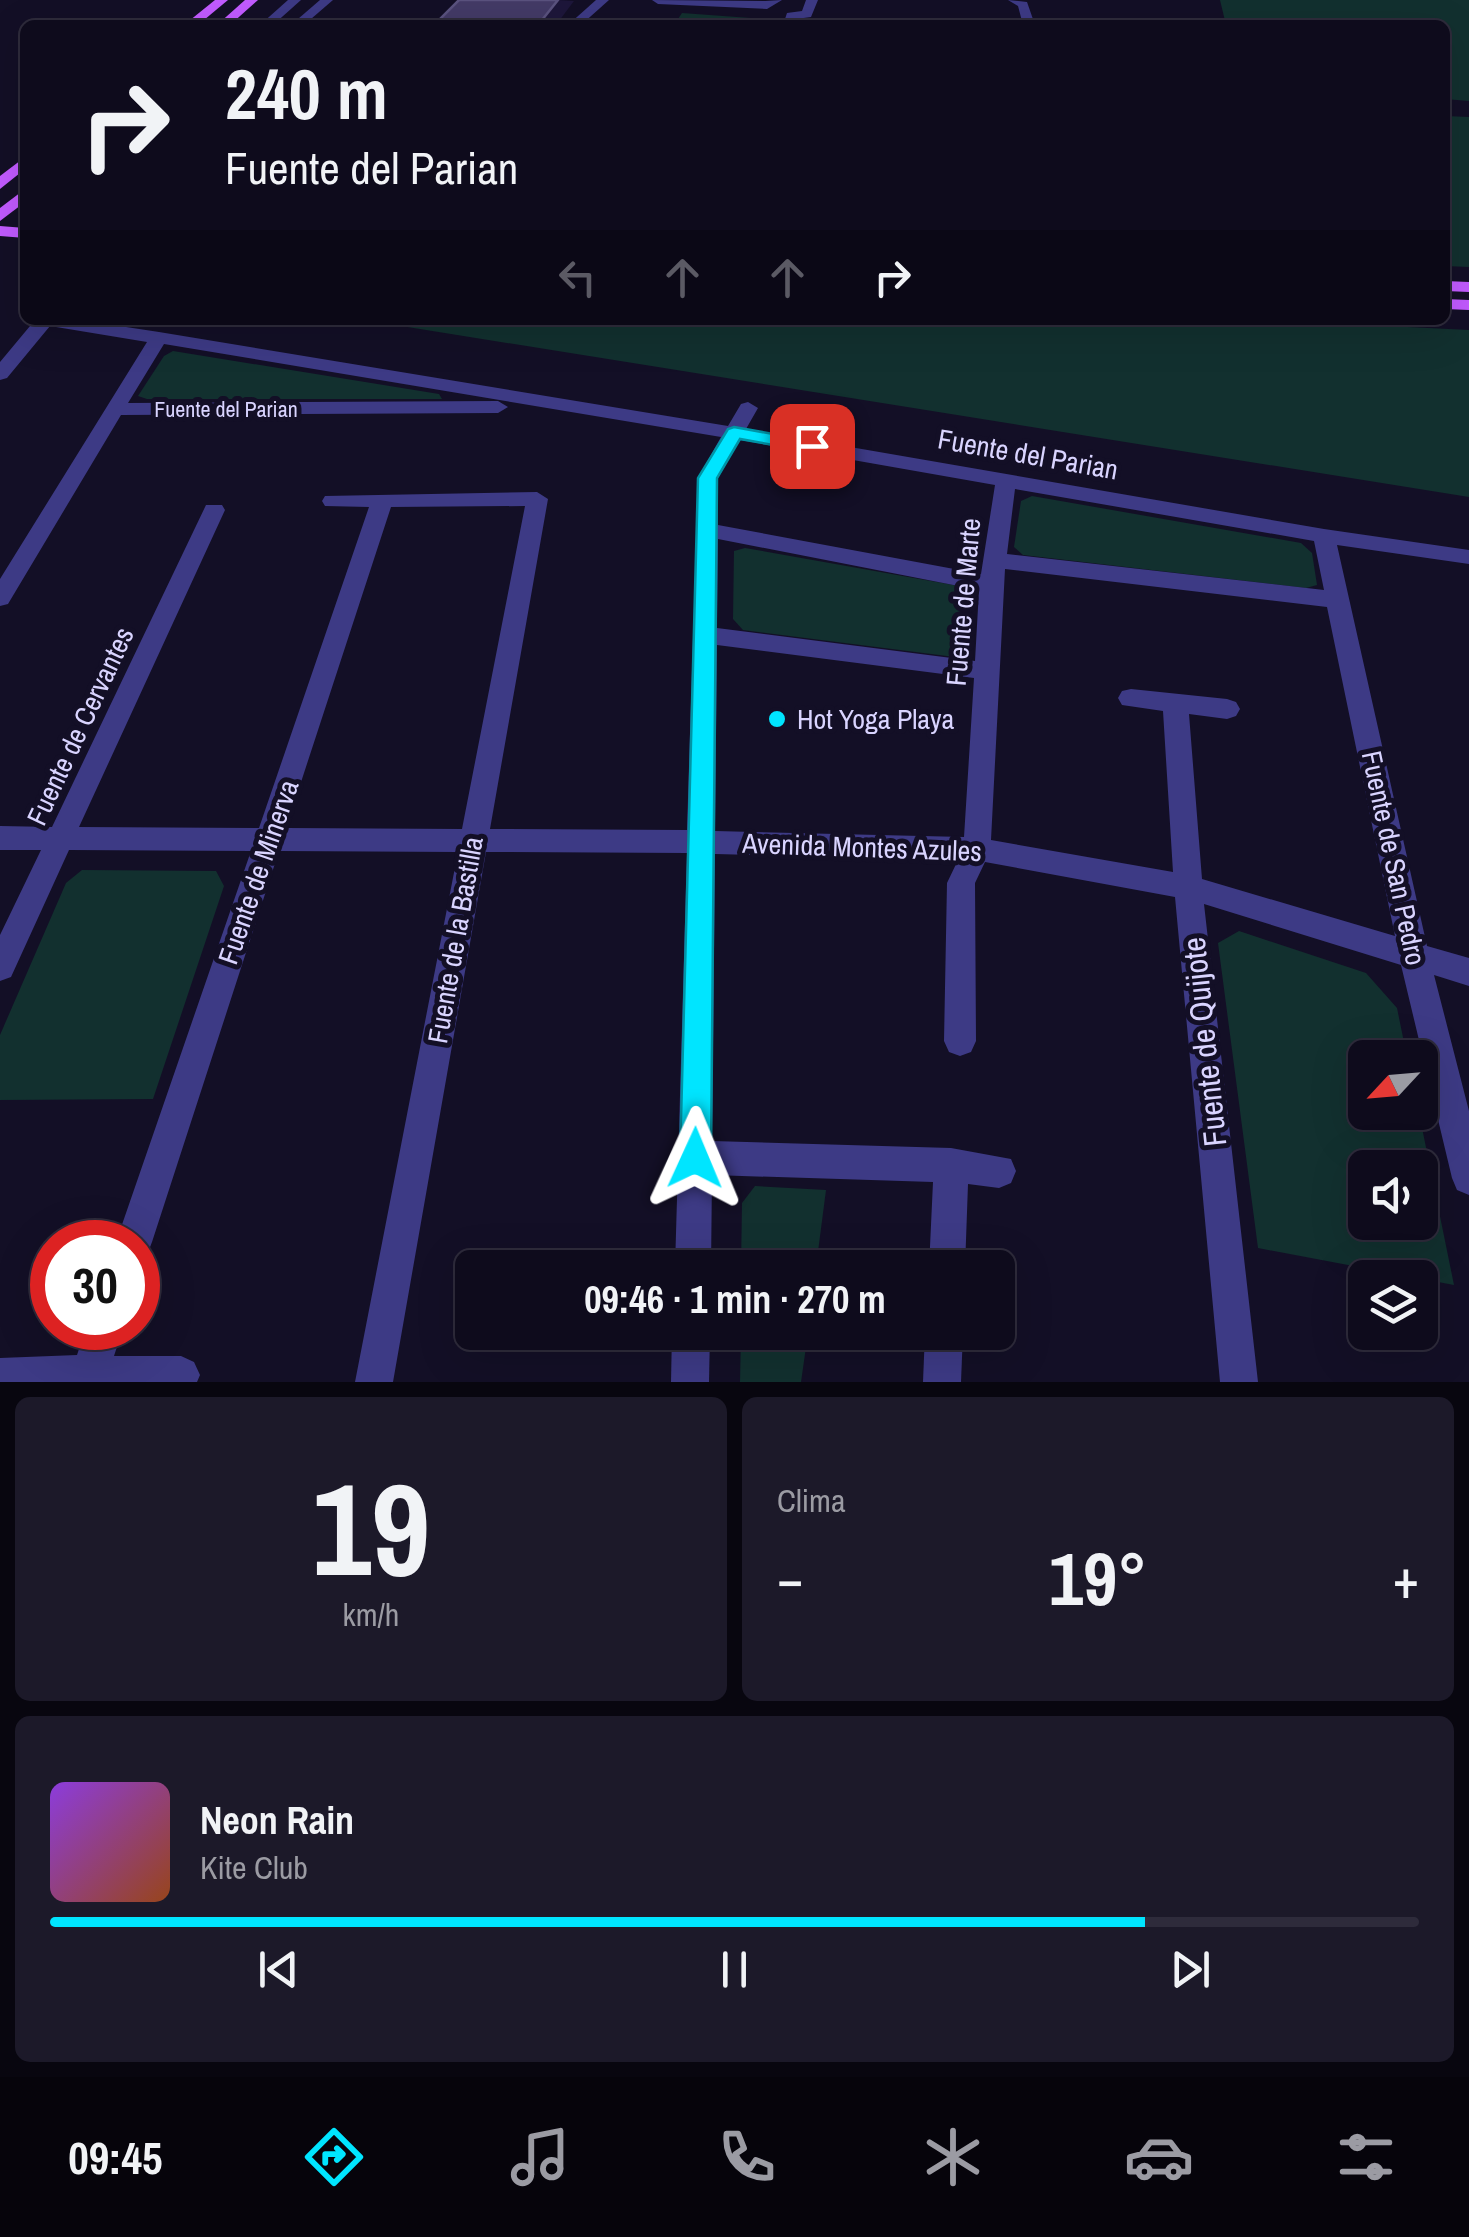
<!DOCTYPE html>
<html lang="es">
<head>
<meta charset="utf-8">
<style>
	body { margin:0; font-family:"Archivo Narrow",sans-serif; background:#1c1929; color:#f1f3f6; height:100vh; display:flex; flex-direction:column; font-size:38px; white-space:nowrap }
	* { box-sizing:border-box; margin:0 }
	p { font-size:32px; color:#9b9ba3 }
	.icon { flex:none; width:55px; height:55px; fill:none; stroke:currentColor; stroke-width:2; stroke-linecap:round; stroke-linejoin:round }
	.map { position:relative; height:1382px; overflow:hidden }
	.panel { display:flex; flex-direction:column; gap:15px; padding:15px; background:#08060f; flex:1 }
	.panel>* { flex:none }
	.hud { position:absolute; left:20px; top:20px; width:1430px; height:305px; border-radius:15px; box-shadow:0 10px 40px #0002,0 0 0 2px #2e2b3b; background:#0e0b1c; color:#f1f3f6; overflow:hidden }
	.needle { width:65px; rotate:244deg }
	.controls { position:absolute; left:1348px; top:1040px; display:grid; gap:20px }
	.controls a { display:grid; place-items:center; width:90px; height:90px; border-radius:15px; background:#0e0b1c; box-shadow:0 10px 40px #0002,0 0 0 2px #2e2b3b; font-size:50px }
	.speed { position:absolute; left:30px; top:1220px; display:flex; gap:20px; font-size:50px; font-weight:700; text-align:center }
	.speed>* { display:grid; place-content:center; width:130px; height:130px; border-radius:50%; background:#0e0b1c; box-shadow:0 10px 40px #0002,0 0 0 2px #2e2b3b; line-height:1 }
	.speed .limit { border:15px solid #d22; background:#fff; color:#111 }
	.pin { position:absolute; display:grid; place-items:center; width:85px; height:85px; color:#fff; margin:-42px; border-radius:20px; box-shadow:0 5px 15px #0006 }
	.me { position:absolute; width:110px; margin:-55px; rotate:1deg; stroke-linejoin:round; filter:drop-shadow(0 0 8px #0008) }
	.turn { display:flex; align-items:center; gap:35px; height:210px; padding:0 40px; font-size:45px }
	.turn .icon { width:130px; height:130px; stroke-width:2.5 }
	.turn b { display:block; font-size:70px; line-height:85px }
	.lanes { display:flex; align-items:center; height:95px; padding:0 40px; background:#0003; justify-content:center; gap:50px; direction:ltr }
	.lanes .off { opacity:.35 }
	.big { font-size:75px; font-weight:800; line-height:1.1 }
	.panel .widget { flex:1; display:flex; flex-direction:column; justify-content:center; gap:15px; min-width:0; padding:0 35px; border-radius:15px; background:#1c1929 }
	.panel .dial { align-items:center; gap:0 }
	.dial b { font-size:130px; line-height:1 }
	.song { display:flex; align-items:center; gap:30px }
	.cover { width:120px; height:120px; border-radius:15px; background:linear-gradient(135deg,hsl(270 70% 55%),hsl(20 70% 35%)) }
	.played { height:10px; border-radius:5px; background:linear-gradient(90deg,#00e5ff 80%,#2e2b3b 80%) }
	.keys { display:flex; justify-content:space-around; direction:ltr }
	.heat { display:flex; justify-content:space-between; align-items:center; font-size:55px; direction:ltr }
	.panel .tiles { flex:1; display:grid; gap:15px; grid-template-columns:1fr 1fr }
	.widget:last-child { grid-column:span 2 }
	.trip { position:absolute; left:455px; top:1250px; width:560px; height:100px; border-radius:15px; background:#0e0b1c; box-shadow:0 10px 40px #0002,0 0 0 2px #2e2b3b; font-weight:800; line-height:100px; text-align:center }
	.tab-bar { display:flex; height:160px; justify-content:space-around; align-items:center; background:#06040b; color:#9b9ba3 }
	.tab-bar .icon { width:70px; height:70px }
	.tab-bar .selected { color:#00e5ff }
	.tab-bar b { font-size:45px; color:#f1f3f6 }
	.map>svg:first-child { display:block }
</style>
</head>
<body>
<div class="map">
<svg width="1469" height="1382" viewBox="0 0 1469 1382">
	<rect width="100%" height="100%" fill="#130f26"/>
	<g fill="#12302f" fill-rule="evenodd">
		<path d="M 1220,0 L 1469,0 L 1469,101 L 1445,99 L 1445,25 L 1226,25 Z"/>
		<path d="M 682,13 L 847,25 L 674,25 Z"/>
		<path d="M 1445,116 L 1469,117 L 1469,267 L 1445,266 Z"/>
		<path d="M 364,320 L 1264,320 L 1469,330 L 1469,497 Z"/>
		<path d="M 173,351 L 439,394 L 442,399 L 147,399 L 138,396 L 164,356 Z"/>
		<path d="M 1032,496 L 1301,543 L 1312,553 L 1317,585 L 1306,588 L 1023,555 L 1014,547 L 1021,501 Z"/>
		<path d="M 745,548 L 959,586 L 971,597 L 964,653 L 955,657 L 743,630 L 733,619 L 734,551 Z"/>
		<path d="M 82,870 L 216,871 L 224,886 L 153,1099 L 0,1100 L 0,1035 L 66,883 Z"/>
		<path d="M 1239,931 L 1366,973 L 1397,1008 L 1407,1057 L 1365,1058 L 1365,1112 L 1419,1113 L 1454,1285 L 1258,1248 L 1218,943 ZM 1365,1168 L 1420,1168 L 1420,1222 L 1365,1222 Z"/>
		<path d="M 755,1186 L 826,1190 L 816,1267 L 741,1267 L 742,1203 Z"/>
		<path d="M 741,1333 L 808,1333 L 801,1382 L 740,1382 Z"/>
	</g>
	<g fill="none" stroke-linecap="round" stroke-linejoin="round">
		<g fill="#3d3a85" fill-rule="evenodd">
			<path d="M 288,0 L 301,0 L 273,25 L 260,25 Z"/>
			<path d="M 320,0 L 333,0 L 304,25 L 291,25 Z"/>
			<path d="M 596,0 L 609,0 L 581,25 L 568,25 Z"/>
			<path d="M 652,0 L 765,1 L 782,0 L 767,9 L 658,4 Z"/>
			<path d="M 806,0 L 818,0 L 811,17 L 796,19 L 795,25 L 783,25 L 787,13 L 802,11 Z"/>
			<path d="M 1008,0 L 1027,2 L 1035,25 L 1023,25 L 1018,6 Z"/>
			<path d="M 35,320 L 80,320 L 159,332 L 728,426 L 741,404 L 748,402 L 758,408 L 746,429 L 1324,529 L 1469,550 L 1469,564 L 1337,545 L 1427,946 L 1469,958 L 1469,986 L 1434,975 L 1469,1111 L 1469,1195 L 1457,1190 L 1452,1178 L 1401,965 L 1204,904 L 1258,1382 L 1220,1382 L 1175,897 L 985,862 L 975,883 L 976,1041 L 971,1052 L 960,1056 L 949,1052 L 944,1041 L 947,883 L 958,860 L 715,854 L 712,1141 L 951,1148 L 1011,1159 L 1016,1171 L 1011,1183 L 999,1188 L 968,1184 L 965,1268 L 929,1268 L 933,1182 L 712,1175 L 711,1268 L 675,1268 L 687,853 L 486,852 L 393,1382 L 355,1382 L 458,852 L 279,851 L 152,1242 L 147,1255 L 138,1258 L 138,1242 L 116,1242 L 251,851 L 69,850 L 11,977 L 0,981 L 0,935 L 41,850 L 0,850 L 0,826 L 52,827 L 206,505 L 222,505 L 225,510 L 79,827 L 259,828 L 369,507 L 325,506 L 322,501 L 325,496 L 537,492 L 548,499 L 490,829 L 687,830 L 698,478 L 721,437 L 164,344 L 128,403 L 498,401 L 508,407 L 498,413 L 121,415 L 8,604 L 0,606 L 0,579 L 147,342 L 50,326 L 7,378 L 0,380 L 0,362 ZM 740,440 L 995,485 L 981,574 L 718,525 L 718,478 ZM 1015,489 L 1314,541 L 1324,590 L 1007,554 ZM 525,506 L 462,829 L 286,828 L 391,507 ZM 718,539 L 979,590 L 975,661 L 717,628 ZM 1005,569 L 1327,607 L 1395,936 L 1202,879 L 1189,714 L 1227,719 L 1236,716 L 1240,709 L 1236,702 L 1227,699 L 1131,689 L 1122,691 L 1118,698 L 1122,705 L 1163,711 L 1173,872 L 991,840 ZM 717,645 L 974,678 L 964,837 L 715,831 Z"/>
			<path d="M 86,1328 L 123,1328 L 114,1356 L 181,1356 L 194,1362 L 200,1375 L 197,1382 L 0,1382 L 0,1358 L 77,1355 Z"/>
			<path d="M 672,1332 L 710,1332 L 709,1382 L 671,1382 Z"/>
			<path d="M 925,1332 L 963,1332 L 961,1382 L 923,1382 Z"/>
		</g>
		<g fill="#c25bff" fill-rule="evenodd">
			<path d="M 215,0 L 228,0 L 198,25 L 184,25 Z"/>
			<path d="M 245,0 L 258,0 L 230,25 L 217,25 Z"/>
			<path d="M 25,157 L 25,169 L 0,189 L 0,176 Z"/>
			<path d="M 25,189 L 25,202 L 0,221 L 0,208 Z"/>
			<path d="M 0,226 L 25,228 L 25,238 L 0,236 Z"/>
			<path d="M 1445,281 L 1469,282 L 1469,292 L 1445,291 Z"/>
			<path d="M 1445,299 L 1469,300 L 1469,310 L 1445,309 Z"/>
		</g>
	</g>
	<path fill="#1d163a" d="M 558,0 L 574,1 L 556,25 L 538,25 Z"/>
	<path fill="#433a66" stroke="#5a527e" stroke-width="2.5" d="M 459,0 L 558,0 L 538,25 L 434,25 Z"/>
	<path fill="#00e5ff" stroke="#0095a6" stroke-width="2.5" d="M 734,427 L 812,441 L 821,446 L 812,452 L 740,439 L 717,478 L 711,1158 L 706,1169 L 695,1173 L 684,1169 L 680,1158 L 698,478 L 728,429 Z"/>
	<circle fill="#00e5ff" stroke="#130f26" stroke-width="4" cx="777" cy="719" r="10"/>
	<g text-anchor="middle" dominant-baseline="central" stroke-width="10" stroke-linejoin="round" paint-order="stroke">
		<g font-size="22" fill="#d9d4ff" stroke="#130f26">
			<text x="226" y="409">Fuente del Parian</text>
		</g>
		<g font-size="28" fill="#d9d4ff" stroke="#130f26">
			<text transform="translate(1028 454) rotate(10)">Fuente del Parian</text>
			<text transform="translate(963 602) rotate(-85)">Fuente de Marte</text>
			<text transform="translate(80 726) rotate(-65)">Fuente de Cervantes</text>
			<text transform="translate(862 847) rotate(2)">Avenida Montes Azules</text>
			<text transform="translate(1394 858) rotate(78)">Fuente de San Pedro</text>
			<text transform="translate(258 872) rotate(-71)">Fuente de Minerva</text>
			<text transform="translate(455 940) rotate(-80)">Fuente de la Bastilla</text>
		</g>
		<g font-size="28" fill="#d9d4ff" stroke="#130f26" text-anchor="start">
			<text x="797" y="719">Hot Yoga Playa</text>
		</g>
		<g font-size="32" fill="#d9d4ff" stroke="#130f26">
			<text transform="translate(1204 1042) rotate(-96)">Fuente de Quijote</text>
		</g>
	</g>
</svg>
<div class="controls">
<a><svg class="needle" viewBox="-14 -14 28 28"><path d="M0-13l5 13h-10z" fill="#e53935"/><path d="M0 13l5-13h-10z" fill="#9b9ba3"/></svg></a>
<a><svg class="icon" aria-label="sound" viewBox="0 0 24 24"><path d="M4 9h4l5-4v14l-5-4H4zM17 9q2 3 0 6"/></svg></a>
<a><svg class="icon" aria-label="layers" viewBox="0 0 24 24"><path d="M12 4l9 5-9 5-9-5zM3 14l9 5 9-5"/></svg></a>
</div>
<div class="speed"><div class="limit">30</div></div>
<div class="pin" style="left:812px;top:446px;background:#d93025"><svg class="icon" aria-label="arrive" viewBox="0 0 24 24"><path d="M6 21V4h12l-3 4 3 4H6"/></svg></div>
<svg class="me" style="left:695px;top:1158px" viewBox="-20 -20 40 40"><path d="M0-17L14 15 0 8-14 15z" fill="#00e5ff" stroke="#fff" stroke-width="4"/></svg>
<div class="trip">09:46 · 1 min · 270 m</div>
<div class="hud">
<div class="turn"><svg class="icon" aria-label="right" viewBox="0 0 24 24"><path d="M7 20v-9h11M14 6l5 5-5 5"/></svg><div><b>240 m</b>Fuente del Parian</div></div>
<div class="lanes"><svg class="icon off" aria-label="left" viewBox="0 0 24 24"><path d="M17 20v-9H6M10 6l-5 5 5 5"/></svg><svg class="icon off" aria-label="ahead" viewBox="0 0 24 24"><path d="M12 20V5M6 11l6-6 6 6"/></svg><svg class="icon off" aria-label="ahead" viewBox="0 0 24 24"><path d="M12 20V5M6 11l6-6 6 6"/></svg><svg class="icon" aria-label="right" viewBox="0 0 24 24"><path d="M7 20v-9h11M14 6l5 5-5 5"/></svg></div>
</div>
</div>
<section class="panel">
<div class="tiles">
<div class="widget dial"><b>19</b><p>km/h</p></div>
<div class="widget"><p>Clima</p>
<div class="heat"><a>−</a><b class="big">19°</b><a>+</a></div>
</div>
<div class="widget">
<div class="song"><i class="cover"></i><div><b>Neon Rain</b><p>Kite Club</p></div></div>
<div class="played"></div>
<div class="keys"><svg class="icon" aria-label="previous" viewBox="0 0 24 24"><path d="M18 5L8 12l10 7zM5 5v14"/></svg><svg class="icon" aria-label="pause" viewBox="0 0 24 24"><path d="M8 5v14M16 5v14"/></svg><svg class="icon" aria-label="next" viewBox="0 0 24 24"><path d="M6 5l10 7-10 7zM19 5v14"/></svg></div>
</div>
</div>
</section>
<nav class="tab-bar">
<b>09:45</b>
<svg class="icon selected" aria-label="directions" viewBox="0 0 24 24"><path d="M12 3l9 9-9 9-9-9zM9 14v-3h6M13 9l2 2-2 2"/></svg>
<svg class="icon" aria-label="music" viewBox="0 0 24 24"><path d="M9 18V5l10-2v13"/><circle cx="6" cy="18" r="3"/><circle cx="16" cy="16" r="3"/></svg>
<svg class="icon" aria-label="phone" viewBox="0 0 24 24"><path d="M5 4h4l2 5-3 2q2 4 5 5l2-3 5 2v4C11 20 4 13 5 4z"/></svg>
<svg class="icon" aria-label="climate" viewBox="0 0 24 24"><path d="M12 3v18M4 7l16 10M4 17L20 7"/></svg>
<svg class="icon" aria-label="car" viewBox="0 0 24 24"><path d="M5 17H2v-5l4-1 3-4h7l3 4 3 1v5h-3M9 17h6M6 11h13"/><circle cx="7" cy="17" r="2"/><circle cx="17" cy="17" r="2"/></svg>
<svg class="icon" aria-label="filters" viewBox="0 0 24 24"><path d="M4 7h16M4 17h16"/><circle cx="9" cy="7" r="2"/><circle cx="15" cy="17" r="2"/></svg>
</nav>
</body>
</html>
